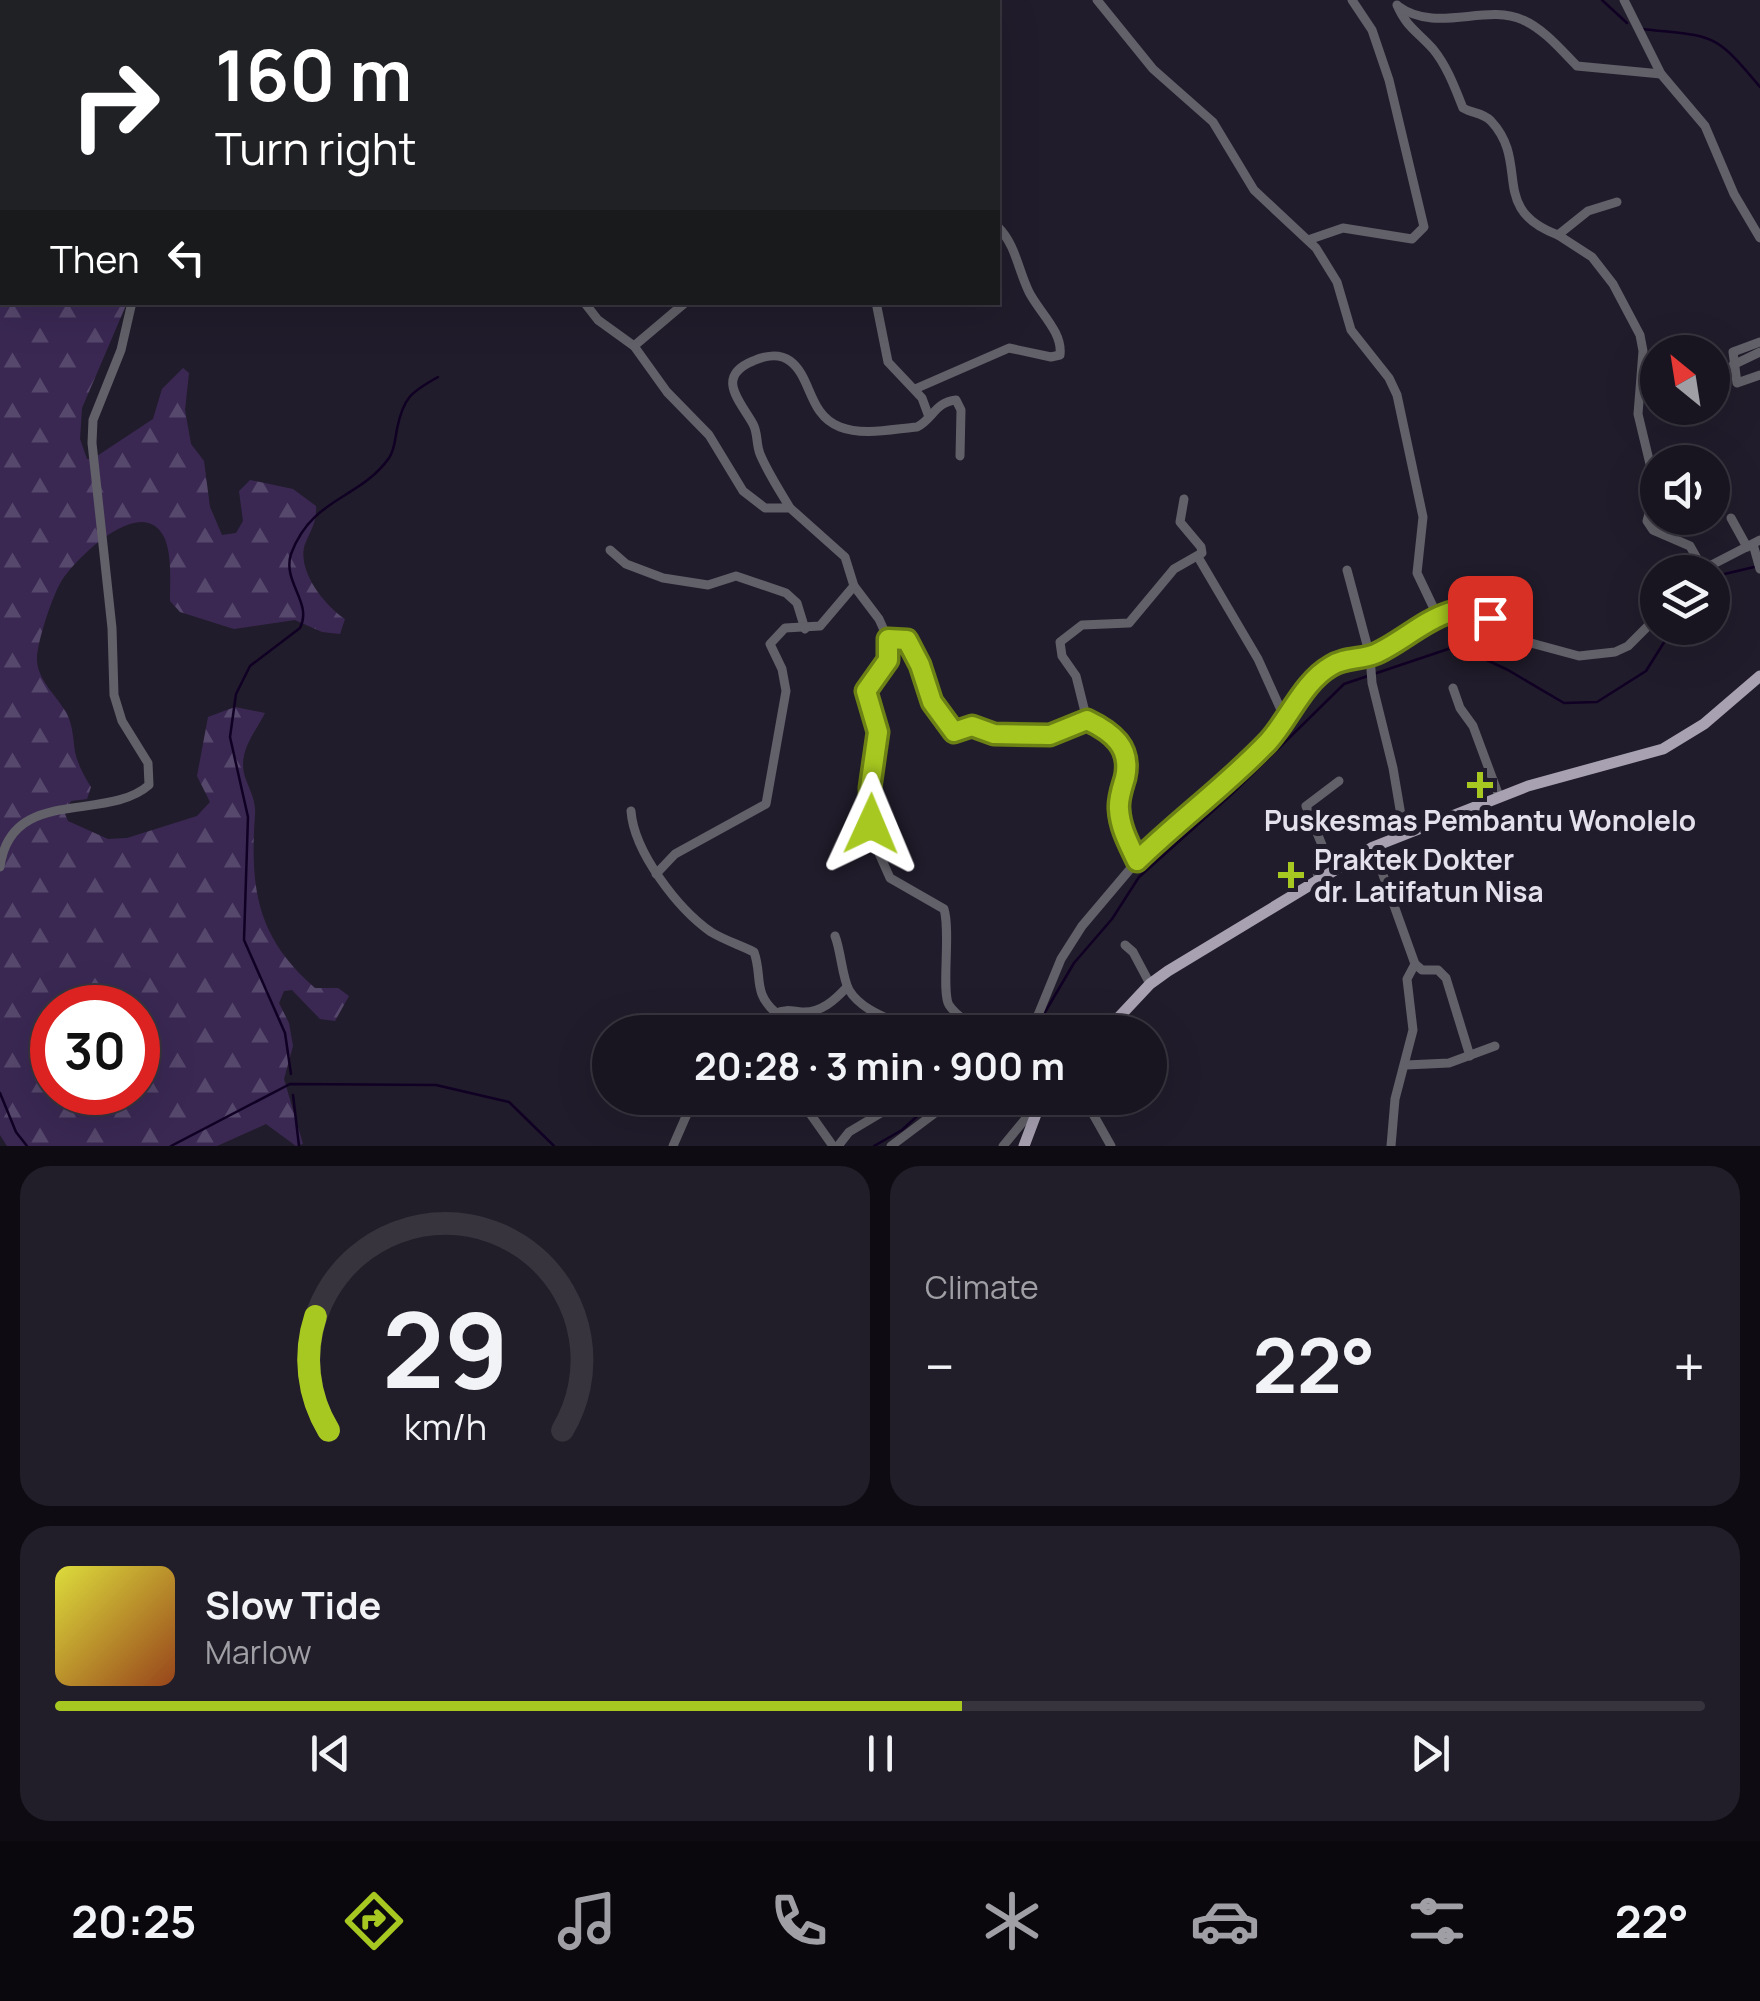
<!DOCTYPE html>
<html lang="en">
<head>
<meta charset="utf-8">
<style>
	body { margin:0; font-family:Manrope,sans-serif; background:#221e29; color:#f1f3f6; height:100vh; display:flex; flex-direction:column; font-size:38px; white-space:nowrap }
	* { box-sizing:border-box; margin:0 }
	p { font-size:32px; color:#9f9fa5 }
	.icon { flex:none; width:55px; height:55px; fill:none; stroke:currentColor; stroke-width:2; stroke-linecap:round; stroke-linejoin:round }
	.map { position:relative; height:1146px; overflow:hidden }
	.details { display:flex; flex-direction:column; gap:20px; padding:20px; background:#0e0c12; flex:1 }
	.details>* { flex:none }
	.hud { position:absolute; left:0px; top:0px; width:1000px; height:305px; box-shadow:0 10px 40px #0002,0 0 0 2px #37343e; background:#202124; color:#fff; overflow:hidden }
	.needle { width:65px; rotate:330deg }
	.buttons { position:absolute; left:1640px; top:335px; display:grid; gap:20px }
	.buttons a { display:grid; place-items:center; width:90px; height:90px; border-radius:50%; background:#191520; box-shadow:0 10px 40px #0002,0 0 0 2px #37343e; font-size:50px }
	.speed { position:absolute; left:30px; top:985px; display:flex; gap:20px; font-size:50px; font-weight:700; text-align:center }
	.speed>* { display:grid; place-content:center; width:130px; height:130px; border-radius:50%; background:#191520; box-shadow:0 10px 40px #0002,0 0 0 2px #37343e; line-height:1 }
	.speed .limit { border:15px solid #d22; background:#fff; color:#111 }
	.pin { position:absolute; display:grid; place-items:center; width:85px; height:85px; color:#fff; margin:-42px; border-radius:20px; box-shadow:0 5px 15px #0006 }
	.me { position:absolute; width:110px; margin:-55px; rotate:1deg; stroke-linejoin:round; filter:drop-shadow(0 0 8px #0008) }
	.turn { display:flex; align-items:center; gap:35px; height:210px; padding:0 50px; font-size:45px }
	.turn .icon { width:130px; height:130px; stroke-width:2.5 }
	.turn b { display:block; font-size:70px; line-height:85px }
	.then { display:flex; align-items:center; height:95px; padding:0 50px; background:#0003; gap:20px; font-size:38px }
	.big { font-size:75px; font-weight:700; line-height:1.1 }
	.details .card { flex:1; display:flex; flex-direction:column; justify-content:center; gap:15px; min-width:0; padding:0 35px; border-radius:30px; background:#221e29 }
	.details .dial { align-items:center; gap:0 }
	.dial svg { height:260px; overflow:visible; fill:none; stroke:#37343e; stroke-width:7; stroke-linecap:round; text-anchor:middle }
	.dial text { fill:#f1f3f6; stroke:none }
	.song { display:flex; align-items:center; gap:30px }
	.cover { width:120px; height:120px; border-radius:15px; background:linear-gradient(135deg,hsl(60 70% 55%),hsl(20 70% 35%)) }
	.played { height:10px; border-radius:5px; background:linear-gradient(90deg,#a7c820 55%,#37343e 55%) }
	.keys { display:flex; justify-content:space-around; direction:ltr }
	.heat { display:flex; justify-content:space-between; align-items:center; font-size:55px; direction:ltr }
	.details .tiles { flex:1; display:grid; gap:20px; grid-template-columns:1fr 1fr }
	.card:last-child { grid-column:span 2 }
	.trip { position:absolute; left:592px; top:1015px; width:575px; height:100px; border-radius:50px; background:#191520; box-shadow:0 10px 40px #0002,0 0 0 2px #37343e; font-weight:700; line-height:100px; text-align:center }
	.tabs { display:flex; height:160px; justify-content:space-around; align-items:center; background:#0a080d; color:#9f9fa5 }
	.tabs .icon { width:70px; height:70px }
	.tabs .active { color:#a7c820 }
	.tabs b { font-size:45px; color:#f1f3f6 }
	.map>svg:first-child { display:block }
</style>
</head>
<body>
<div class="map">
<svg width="1760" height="1146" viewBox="0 0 1760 1146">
	<defs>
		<pattern id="forest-firs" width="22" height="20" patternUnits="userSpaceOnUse" patternTransform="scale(2.5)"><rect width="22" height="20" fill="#3a2853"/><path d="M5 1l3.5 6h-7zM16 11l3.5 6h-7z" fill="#56476c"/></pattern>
	</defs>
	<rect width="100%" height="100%" fill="#211c2b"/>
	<path fill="url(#forest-firs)" fill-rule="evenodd" d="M 0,0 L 221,0 L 221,2 L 2,2 L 2,302 L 127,303 L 82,408 L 80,439 L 87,459 L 94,458 L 153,419 L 162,389 L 183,368 L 189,373 L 185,410 L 191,444 L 204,461 L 210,507 L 222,535 L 236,533 L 243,521 L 239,491 L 250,480 L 293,489 L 316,506 C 317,522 311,529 305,544 C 296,570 325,606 345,619 L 340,634 L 322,632 L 295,620 L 234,629 L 180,612 L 170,601 C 170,581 172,557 165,539 C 144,491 77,557 62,580 C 53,594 36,644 37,661 C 38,681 58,697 67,714 C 73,726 73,739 75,752 C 78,765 84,776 91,787 L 87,799 L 71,801 L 65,814 L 68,821 L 108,839 L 127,838 L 197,816 L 210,802 L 197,776 L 208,717 L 235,707 L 265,713 C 255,733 237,752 245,777 C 249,789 256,800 255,814 C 250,888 256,937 315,988 L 338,988 L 349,996 L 335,1021 L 320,1019 L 292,990 L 284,991 L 279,1003 L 289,1023 L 293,1046 L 284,1079 L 303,1144 L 296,1146 L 266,1124 L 217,1146 L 7,1146 L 0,1135 ZM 52,1008 L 138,1008 L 138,1092 L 52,1092 Z"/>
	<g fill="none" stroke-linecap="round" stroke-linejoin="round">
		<g stroke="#100024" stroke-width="2.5">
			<path d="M 1602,0 L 1627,23"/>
			<path d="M 1642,29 C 1713,37 1713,30 1760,87"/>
			<path d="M 1712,577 L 1754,567"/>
			<path d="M 1041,1019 L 1074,963 L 1112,919 L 1139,877 L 1234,792 L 1344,684 L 1457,646 L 1508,670 L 1564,703 L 1597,702 L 1646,671 L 1673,628"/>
			<path d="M 1031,1032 L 1036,1026"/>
			<path d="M 291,1074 L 285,1033 L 244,940 L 248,817 L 230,737 L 236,694 L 250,666 L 300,628 C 313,603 282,582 291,554 C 312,497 359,500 389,458 C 395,449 395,439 397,429 C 403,398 411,392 438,377"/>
			<path d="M 0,1093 L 16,1132 L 27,1146"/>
			<path d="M 293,1095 L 299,1146"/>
			<path d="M 171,1146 L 290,1084 L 436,1085 L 509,1102 L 554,1146"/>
			<path d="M 874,1146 L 902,1130 L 937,1098"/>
		</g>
		<g stroke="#626068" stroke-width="9">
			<path d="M 365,0 L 365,2"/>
			<path d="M 903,0 L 903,2"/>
			<path d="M 1097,0 L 1153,69 L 1213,122 L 1254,190 L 1316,248 L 1337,282 L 1351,330 L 1389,378 L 1397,395 L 1423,517 L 1417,573 L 1438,617"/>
			<path d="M 1624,0 L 1661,74 L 1705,126 L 1734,194 L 1760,238"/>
			<path d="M 570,2 L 570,0"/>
			<path d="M 1397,5 C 1407,28 1417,31 1433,49 C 1447,66 1455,88 1463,108 C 1473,114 1482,112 1491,121 C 1531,164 1488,209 1558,235 L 1588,211 L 1617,202"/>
			<path d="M 1398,6 C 1436,34 1486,3 1523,20 C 1544,29 1562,51 1577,66 L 1661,74"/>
			<path d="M 1558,235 L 1592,257 L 1613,284 L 1640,335 L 1643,351 L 1638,414 L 1656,489 L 1647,521 L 1653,530 L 1690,546 L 1703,569"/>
			<path d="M 1308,240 L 1343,228 L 1412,239 L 1424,227 L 1389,80 L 1372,30 L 1352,0"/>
			<path d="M 584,302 L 598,320 L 634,346"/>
			<path d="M 686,302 L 634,346 L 667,392 L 709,435 L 743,491 L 765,508 L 790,508 L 845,557 L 854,586 L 879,619 L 888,639 L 888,661 L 866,691 L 878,732 L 869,797 L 874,842 L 890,878 L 944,909 C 951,932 941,992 949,1005 C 956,1016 970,1023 979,1032"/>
			<path d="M 876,302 L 888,362 L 922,398 L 929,417"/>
			<path d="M 1760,342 L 1733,352 L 1737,383 L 1760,375"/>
			<path d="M 1733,365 L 1760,352"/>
			<path d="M 915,389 L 1009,348 L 1051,357 L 1060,355 C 1063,332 1039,312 1029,292 C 1018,270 1016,245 998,227"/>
			<path d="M 790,508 C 780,491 768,473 760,454 C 756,444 758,433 753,424 C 741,402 714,377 753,361 C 764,356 779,353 790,361 C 812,377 808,415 840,427 C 863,436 893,429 917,427 C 933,419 935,402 956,400 L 961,410 L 960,456"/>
			<path d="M 1731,518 L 1747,547"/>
			<path d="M 1753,544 L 1760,569"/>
			<path d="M 610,550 L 626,564 L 663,578 L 708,585 L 736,576 L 786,593 L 797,603 L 805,629"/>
			<path d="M 1198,557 L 1258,659 L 1286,721"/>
			<path d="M 1347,570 L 1370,656 L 1372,683 L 1393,768 L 1404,833"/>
			<path d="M 1698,572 L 1760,540"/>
			<path d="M 888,639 L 907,640 L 920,665 L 931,702 L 954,732 L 971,726 L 994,734 L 1050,735 L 1087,720 C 1112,732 1133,747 1125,778 C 1122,788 1118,799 1119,809 C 1120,828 1129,844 1137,861"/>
			<path d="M 1453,688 L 1460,708 L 1473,726 L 1499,796"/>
			<path d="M 1087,720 L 1076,676 L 1062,656 L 1060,642 L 1082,625 L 1129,623 L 1174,569 L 1202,553 L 1201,547 L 1180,522 L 1184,499"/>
			<path d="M 631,811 C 634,852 678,909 711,932 C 724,940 740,945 754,952 C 763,977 752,992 776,1013"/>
			<path d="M 1373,847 L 1415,964 L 1422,970 L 1438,970 L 1446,978 L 1470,1056"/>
			<path d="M 0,867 C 11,785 106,823 149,785 L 148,763 L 122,721 L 114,695 L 112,628 L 92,443 L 93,420 L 121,350 L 132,302"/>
			<path d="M 656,874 L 675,854 L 766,804 L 786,691 L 782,669 L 770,644 L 785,628 L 820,626 L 854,586"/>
			<path d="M 1318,878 L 1316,865 L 1322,845 L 1306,806 L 1339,781"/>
			<path d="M 835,936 C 841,951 842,977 849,990 C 863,1013 895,1020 916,1032"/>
			<path d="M 1125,945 L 1133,952 L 1150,984"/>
			<path d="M 776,1013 C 787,1009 791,1011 802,1012 C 821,1013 835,1000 847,987"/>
			<path d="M 772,1032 L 776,1013"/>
			<path d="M 1022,1032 L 1036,1020 L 1061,959 L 1082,926 L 1137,861 L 1269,741 L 1316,678 L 1331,665 L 1352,657 L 1370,656 L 1438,617 L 1467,607 L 1479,610 L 1516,639 L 1579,656 L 1615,652 L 1628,646 L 1658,616"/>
			<path d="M 1406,1065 L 1449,1063 L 1495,1046"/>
			<path d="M 799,1098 L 833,1146"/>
			<path d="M 1084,1098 L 1111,1146"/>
			<path d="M 673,1146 L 694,1098"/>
			<path d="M 838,1146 L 849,1132 L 906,1098"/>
			<path d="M 891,1146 L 955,1098"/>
			<path d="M 1003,1146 L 1037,1105"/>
			<path d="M 1391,1146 L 1395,1099 L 1413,1030 L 1407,979 L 1415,964"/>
		</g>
		<g stroke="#a7a1b2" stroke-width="11">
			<path d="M 1105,1032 L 1150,984 L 1168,971 L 1373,847 L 1528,786 L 1663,749 L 1704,724 L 1760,676"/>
			<path d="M 1024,1146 L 1042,1098"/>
		</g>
	</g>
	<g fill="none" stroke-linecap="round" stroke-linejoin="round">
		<defs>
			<path id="route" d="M 871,824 L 870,788 L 878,732 L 866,691 L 888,660 L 888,639 L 907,640 L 920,665 L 932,702 L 954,732 L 972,726 L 994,734 L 1050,735 L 1087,720 C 1112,732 1132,747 1125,778 C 1122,788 1118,799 1119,809 C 1120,828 1129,844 1137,861 C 1179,820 1227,785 1268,742 C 1289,719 1303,682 1331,666 C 1345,657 1360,660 1375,654 C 1411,639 1451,591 1490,618"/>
		</defs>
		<use href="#route" stroke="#6d8215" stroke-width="25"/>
		<use href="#route" stroke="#a7c820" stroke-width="18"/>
	</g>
	<g fill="#a7c820" stroke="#211c2b" stroke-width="4">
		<path d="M1475 770h10v10h10v10h-10v10h-10v-10h-10v-10h10z"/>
		<path d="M1286 860h10v10h10v10h-10v10h-10v-10h-10v-10h10z"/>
	</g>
	<g text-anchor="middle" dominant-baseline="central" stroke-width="10" stroke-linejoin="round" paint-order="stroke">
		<g font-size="28" font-weight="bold" fill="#e5e1ec" stroke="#211c2b">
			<text x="1480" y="820">Puskesmas Pembantu Wonolelo</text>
			<text x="1314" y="859" text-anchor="start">Praktek Dokter<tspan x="1314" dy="32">dr. Latifatun Nisa</tspan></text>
		</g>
	</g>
</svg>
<div class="buttons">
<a><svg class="needle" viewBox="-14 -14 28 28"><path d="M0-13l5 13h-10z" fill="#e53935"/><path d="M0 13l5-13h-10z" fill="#9f9fa5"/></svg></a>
<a><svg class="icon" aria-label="sound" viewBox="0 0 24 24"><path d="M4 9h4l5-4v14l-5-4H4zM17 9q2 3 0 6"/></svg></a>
<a><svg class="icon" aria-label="layers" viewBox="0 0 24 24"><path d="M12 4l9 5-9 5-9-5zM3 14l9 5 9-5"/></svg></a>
</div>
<div class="speed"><div class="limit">30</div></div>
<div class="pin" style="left:1490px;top:618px;background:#d93025"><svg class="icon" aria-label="arrive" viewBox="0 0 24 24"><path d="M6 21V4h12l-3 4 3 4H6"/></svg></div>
<svg class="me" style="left:871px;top:824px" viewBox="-20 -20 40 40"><path d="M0-17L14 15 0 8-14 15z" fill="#a7c820" stroke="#fff" stroke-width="4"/></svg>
<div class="trip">20:28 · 3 min · 900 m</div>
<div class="hud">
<div class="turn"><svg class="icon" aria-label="right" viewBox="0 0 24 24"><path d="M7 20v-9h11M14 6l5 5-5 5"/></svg><div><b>160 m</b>Turn right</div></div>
<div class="then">Then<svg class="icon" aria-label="left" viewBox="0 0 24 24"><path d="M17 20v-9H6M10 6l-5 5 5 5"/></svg></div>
</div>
</div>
<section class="details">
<div class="tiles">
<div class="card dial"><svg viewBox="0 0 100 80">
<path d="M14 69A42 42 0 1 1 86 69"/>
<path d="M14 69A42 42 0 0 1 10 34" stroke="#a7c820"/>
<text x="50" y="56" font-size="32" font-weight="700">29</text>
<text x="50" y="72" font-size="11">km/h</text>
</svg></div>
<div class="card"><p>Climate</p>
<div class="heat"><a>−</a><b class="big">22°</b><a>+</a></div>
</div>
<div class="card">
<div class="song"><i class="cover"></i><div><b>Slow Tide</b><p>Marlow</p></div></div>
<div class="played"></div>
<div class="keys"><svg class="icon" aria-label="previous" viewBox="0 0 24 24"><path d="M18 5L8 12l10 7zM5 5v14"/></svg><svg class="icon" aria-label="pause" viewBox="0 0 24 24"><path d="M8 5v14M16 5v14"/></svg><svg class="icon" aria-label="next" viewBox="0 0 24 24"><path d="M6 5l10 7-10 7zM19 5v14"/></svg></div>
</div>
</div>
</section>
<nav class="tabs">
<b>20:25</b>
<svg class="icon active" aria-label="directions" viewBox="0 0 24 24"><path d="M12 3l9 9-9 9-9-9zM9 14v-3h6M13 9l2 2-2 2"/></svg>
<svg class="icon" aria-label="music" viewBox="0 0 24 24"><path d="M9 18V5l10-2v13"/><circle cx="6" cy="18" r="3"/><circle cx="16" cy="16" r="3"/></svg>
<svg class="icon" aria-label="phone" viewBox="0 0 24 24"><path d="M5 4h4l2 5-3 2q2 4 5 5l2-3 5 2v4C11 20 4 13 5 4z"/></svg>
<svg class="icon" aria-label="climate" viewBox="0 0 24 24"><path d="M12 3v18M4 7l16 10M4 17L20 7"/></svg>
<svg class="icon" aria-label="car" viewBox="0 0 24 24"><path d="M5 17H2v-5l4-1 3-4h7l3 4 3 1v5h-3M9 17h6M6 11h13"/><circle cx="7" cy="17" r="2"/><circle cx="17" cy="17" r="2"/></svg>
<svg class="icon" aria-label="filters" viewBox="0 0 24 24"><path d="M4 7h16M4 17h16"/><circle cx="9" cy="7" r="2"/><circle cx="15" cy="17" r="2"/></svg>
<b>22°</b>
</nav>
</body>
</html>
